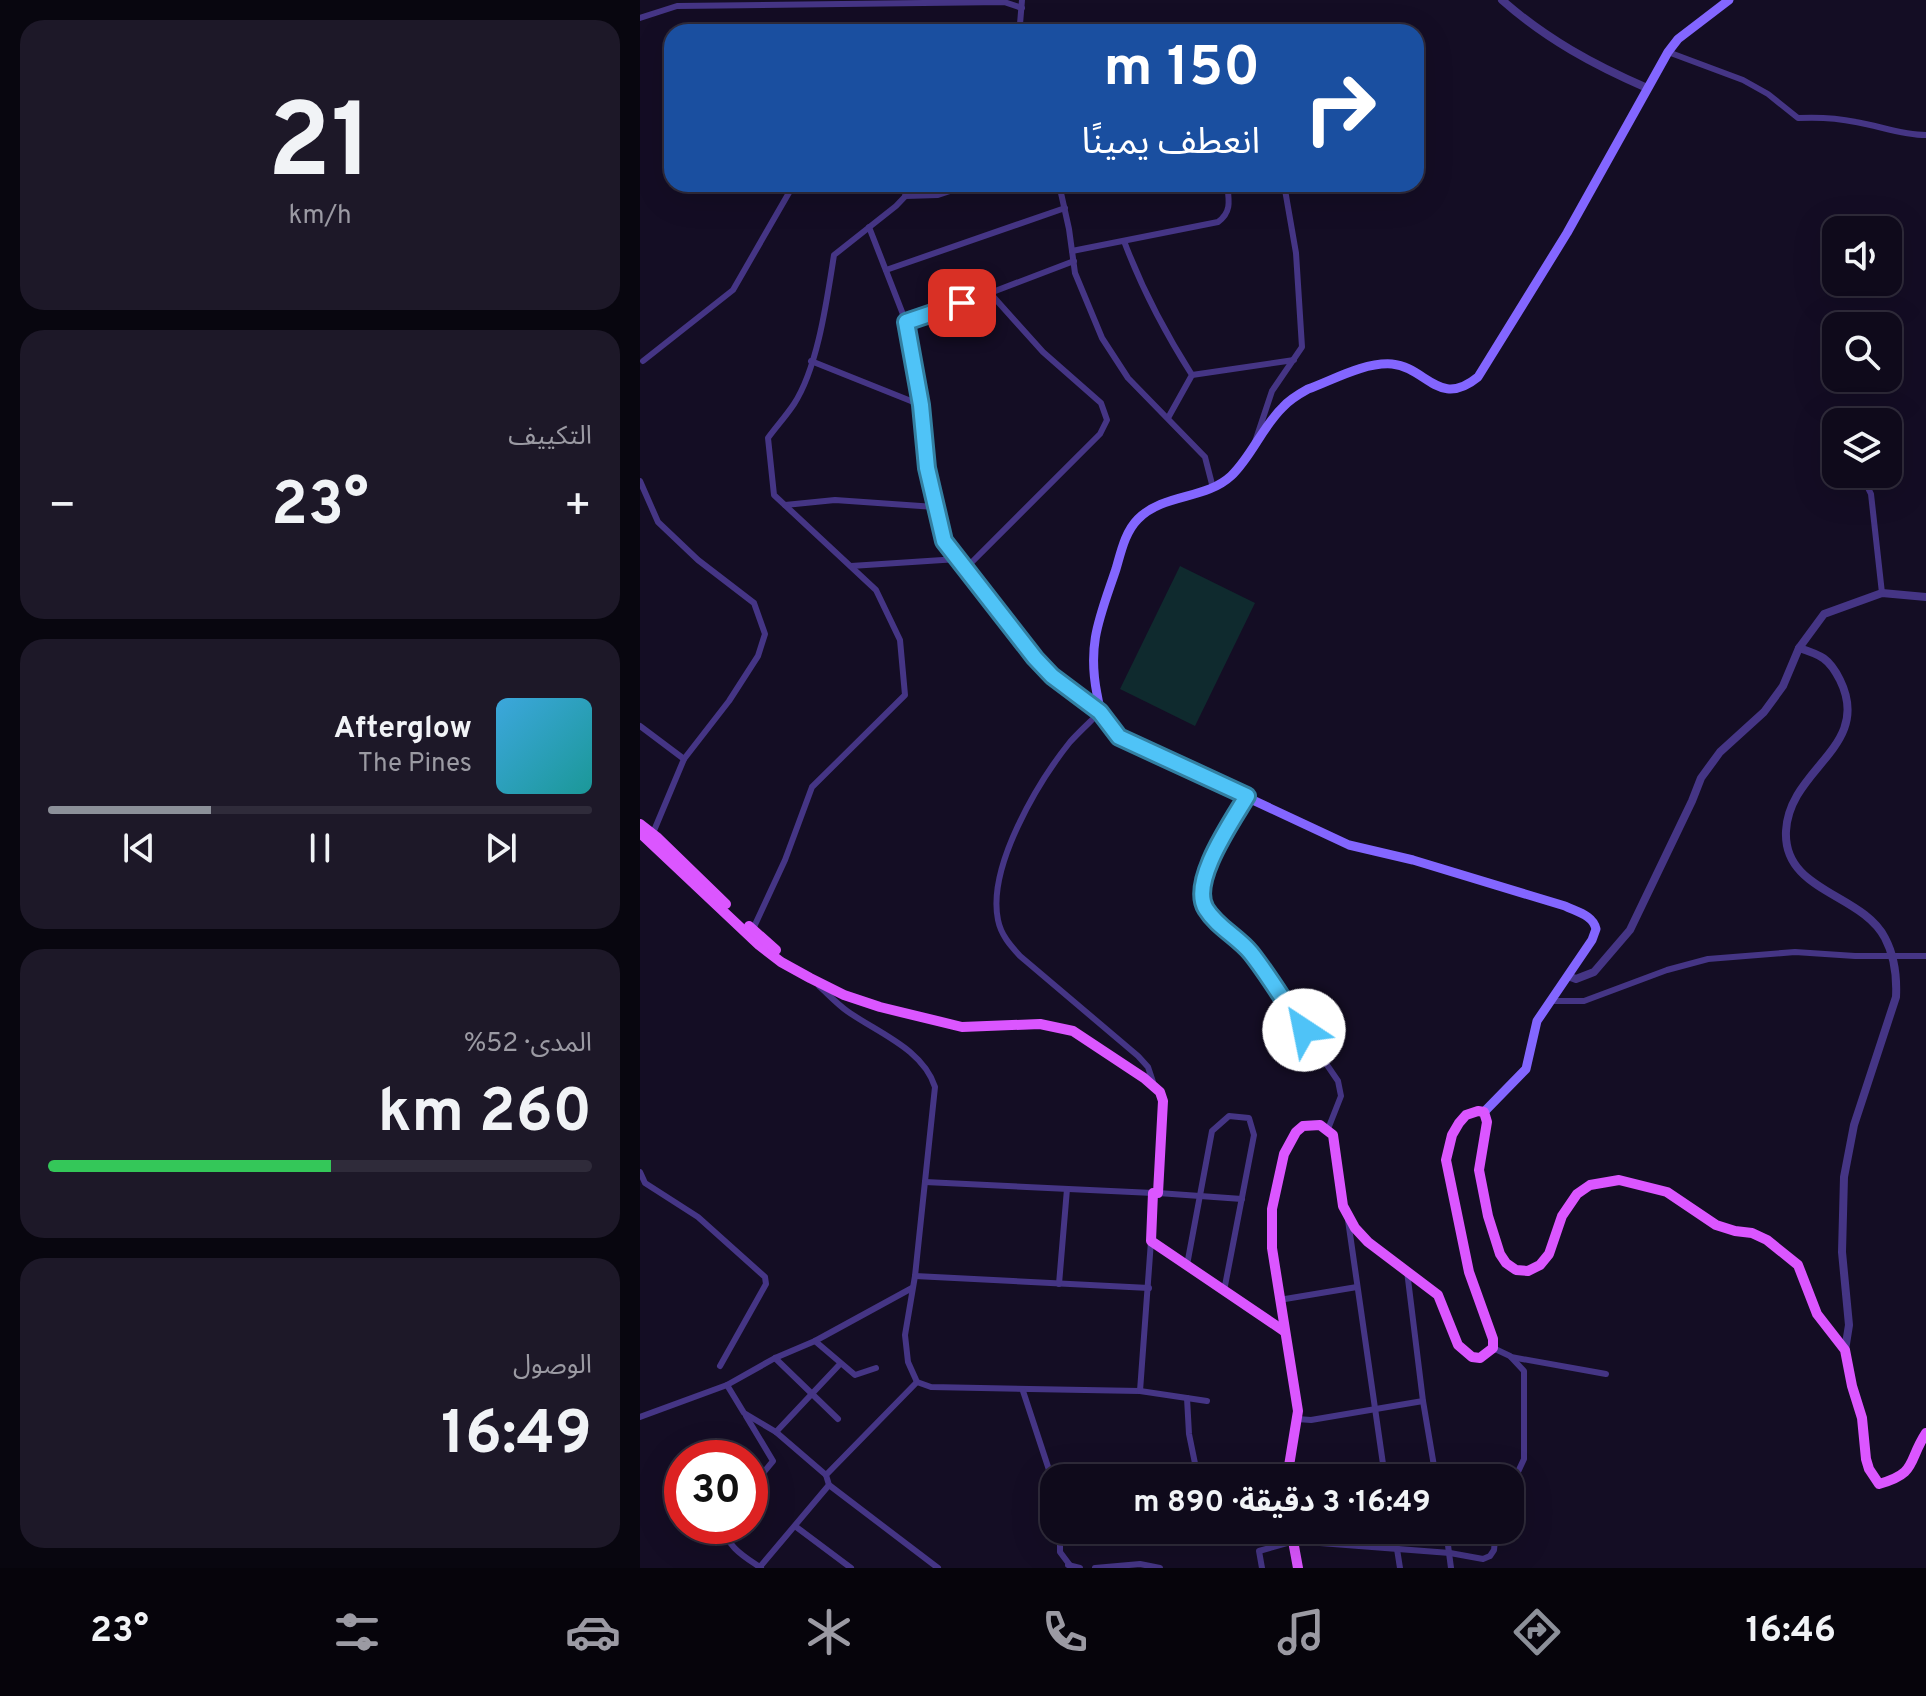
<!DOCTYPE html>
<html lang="ar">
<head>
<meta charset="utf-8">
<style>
	body { margin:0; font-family:Overpass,"Noto Sans Arabic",sans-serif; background:#1d1828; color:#f1f3f6; direction:rtl; height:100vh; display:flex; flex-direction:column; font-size:30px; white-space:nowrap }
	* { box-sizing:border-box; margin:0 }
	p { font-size:26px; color:#9b9aa3 }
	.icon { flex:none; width:44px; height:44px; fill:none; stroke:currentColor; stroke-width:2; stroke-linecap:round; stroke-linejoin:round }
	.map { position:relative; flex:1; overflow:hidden; direction:ltr }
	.drawer { display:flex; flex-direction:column; gap:20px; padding:20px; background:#08060f; width:640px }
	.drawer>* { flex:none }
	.banner { position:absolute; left:24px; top:24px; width:760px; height:168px; border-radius:24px; box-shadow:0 8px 32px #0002,0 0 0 2px #2f2b3a; direction:rtl; background:#1a4fa0; color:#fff; overflow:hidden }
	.tools { position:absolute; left:1182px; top:216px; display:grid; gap:16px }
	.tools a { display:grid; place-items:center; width:80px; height:80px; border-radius:16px; background:#0f0a1b; box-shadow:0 8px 32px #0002,0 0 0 2px #2f2b3a; font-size:40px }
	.speed { position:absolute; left:24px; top:1440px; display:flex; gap:16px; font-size:40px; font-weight:700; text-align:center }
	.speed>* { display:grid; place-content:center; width:104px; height:104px; border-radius:50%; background:#0f0a1b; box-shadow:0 8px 32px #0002,0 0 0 2px #2f2b3a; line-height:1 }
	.speed .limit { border:12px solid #d22; background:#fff; color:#111 }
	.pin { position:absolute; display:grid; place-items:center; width:68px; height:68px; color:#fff; margin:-34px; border-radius:16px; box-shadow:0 4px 12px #0006 }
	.me { position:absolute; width:88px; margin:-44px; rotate:326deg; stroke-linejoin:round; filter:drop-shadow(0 0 6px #0008) }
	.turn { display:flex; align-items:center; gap:28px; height:168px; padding:0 32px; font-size:36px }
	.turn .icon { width:104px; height:104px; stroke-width:2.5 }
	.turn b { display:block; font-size:56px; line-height:68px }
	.big { font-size:60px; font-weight:700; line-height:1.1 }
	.drawer .widget { flex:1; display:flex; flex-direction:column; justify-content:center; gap:12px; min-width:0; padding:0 28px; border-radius:24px; background:#1d1828 }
	.drawer .dial { align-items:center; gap:0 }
	.dial b { font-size:104px; line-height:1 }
	.song { display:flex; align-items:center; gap:24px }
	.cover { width:96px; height:96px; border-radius:12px; background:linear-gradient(135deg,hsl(200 70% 55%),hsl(180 70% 35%)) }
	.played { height:8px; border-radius:4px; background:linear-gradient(90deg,#8c9099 30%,#2f2b3a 30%) }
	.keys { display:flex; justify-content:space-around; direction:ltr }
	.heat { display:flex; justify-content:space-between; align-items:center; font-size:44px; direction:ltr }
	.charge { height:12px; border-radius:6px; background:linear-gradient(90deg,#34c759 52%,#2f2b3a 0) }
	.trip { position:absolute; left:400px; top:1464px; width:484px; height:80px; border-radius:24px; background:#0f0a1b; box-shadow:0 8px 32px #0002,0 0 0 2px #2f2b3a; font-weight:700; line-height:80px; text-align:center; direction:rtl }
	.dock { display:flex; height:128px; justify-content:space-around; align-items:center; background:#06040b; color:#9b9aa3 }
	.dock .icon { width:56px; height:56px }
	.dock .current { color:#8c9099 }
	.dock b { font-size:36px; color:#f1f3f6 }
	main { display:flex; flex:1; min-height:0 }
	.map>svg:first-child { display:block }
</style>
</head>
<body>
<main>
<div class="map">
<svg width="1286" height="1568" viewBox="0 0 1286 1568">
	<rect width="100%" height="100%" fill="#140d24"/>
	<path fill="#0f2a2e" d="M 540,566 L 615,603 L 555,726 L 480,689 Z"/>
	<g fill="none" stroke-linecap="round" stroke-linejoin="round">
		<g stroke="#453585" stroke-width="6">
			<path d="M 0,18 L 37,6 L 364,2 L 382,8"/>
			<path d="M 380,24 L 382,0"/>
			<path d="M 375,32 L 380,24 L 400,32"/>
			<path d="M 1028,52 L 1103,80 L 1128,94 L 1158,118 C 1178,117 1197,118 1216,122 C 1240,126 1262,135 1286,135"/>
			<path d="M 419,184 L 429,229 L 435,273 L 462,338 L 488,378 L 565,457 L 573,488"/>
			<path d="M 420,187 L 435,184"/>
			<path d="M 265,196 L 298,195 L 331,184"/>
			<path d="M 229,227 L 266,322"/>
			<path d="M 484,241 C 502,289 524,331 552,375 L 528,418"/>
			<path d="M 432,251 L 578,222 C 592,212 589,200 587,184"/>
			<path d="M 246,270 L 425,208"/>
			<path d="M 350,293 L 434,261"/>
			<path d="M 3,361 L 93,290 L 154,184"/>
			<path d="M 171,361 L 281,405"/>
			<path d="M 552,375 L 654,360"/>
			<path d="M 615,442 L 632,391 L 662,347 L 656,253 L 644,184"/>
			<path d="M 1221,474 L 1231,494 L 1242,593"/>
			<path d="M 0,481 L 18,522 L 58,560 L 114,603 L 125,634 L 118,656 L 89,701 L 44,759"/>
			<path d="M 145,505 L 195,500 L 295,507 L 304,541 L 325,569 L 460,434 L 467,420 L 461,403 L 403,352 L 350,293 L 266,322 L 295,507"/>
			<path d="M 211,566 L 318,559"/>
			<path d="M 325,569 L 412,676 L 460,712 C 450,722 439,732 430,742 C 398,782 347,867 358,920 C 361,935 370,945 380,956 L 498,1056 L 508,1067 L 513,1082"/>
			<path d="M 0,726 L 44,759 L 13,833"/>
			<path d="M 607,796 L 570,863 L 563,883 L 562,900 L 567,911 L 611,954 L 698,1081 L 701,1096 L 688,1129"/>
			<path d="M 113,929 L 145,860 L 172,787 L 265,695 L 260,640 L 236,590 L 134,495 L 128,438 C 136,427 146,416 154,404 C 178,367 187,299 194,255 L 256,206 L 277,184"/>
			<path d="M 179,986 C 188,994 197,1004 207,1011 C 238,1033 283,1049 295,1087 L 275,1276 L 265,1335 L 268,1362 L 277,1382 L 291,1387 L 500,1391 L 511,1241"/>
			<path d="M 911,1001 L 944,1001 L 1027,970 L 1068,959 L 1155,952 L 1215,956 L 1286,956"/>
			<path d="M 0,1172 L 5,1183 L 58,1217 L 125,1277 L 126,1284 L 80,1366"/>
			<path d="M 285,1182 L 513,1193"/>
			<path d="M 518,1193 L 602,1199"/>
			<path d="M 708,1220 L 745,1478"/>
			<path d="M 547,1265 L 572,1131 L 589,1116 L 609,1118 L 614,1135 L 584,1291"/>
			<path d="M 767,1271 L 783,1401 L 796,1478"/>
			<path d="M 275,1276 L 509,1288"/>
			<path d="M 419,1284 L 427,1189"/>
			<path d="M 639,1300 L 717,1287"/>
			<path d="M 175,1341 L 215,1375 L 236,1368"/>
			<path d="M 853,1348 L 870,1356 L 884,1371 L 884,1459 L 870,1489"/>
			<path d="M 871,1357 L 966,1374"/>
			<path d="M 135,1358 L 198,1419"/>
			<path d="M 87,1385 L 104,1413 L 136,1432 L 186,1475 L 189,1485 L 298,1568"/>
			<path d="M 383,1391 L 414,1485"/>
			<path d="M 500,1391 L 567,1401"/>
			<path d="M 547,1398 L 549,1434 L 558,1478"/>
			<path d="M 106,1416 L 133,1461 L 110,1489"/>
			<path d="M 0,1417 L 87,1385 L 135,1358 L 175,1341 L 272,1288"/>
			<path d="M 657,1419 L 671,1420 L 783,1401"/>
			<path d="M 136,1432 L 200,1364"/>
			<path d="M 186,1475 L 277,1382"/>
			<path d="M 84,1526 C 86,1547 105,1557 121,1568"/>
			<path d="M 155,1526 L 211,1568"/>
			<path d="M 420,1530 L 420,1552 L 432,1568"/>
			<path d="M 754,1530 L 760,1568"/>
			<path d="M 806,1530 L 811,1568"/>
			<path d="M 428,1565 L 440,1568"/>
			<path d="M 119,1568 L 189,1485"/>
			<path d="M 455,1568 L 500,1564 L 520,1568"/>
			<path d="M 622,1568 L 619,1551 L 654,1541 L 810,1553 L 843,1559 L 850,1556 L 854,1550 L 856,1530"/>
		</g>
		<g stroke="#453585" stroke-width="8">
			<path d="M 862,0 C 906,39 954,65 1007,88"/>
			<path d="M 1159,648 C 1181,655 1189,658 1200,680 C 1233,747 1149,768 1146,831 C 1143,892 1222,893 1245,938 C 1255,957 1257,977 1256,997 L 1214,1125 L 1204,1177 L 1202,1252 L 1209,1325 L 1205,1350"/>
			<path d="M 928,976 L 936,979 L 954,972 L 990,930 L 1052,801 L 1061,778 L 1080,752 L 1124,712 L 1143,686 L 1159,648 L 1184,614 L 1242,593 L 1286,597"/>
		</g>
		<path stroke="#8366ff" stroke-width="9" d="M 844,1112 L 886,1069 L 897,1021 L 952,940 L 956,929 C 953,915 937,912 925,906 L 773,860 L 709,845 L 484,740 C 467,729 460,714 457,694 C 447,643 460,617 476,569 C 481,552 485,532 498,519 C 524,493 565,500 591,476 C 612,456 622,427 643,407 C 650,399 659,394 668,389 C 693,380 724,362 752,364 C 786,367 799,409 838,377 L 927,233 L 1028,52 L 1038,39 L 1089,0"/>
		<g stroke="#db56ff" stroke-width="10">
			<path d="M 0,824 L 18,838 L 86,904"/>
			<path d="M 0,833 L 119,945 L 141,962 L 170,978 L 204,995 L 240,1007 L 322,1027 L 400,1024 L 433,1031 L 504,1078 L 520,1092 L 523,1101 L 518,1193 L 513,1193 L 511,1241 L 644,1331"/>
			<path d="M 109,926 L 136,950"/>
			<path d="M 647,1478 L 658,1411 L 632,1248 L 632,1209 L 644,1154 L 656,1132 L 663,1126 L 680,1125 L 693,1135 L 703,1206 L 715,1228 L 728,1242 L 798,1295 L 818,1345 L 832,1357 L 840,1358 L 853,1348 L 853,1339 L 829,1272 L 806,1160 L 812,1135 L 819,1123 L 826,1115 L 838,1111 L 844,1112 L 847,1122 L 839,1170 L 848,1216 L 860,1254 L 866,1263 L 876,1270 L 888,1271 L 900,1265 L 909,1254 L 922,1216 L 937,1194 L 950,1185 L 979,1180 L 1027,1192 L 1076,1225 L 1095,1231 L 1112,1233 L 1127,1240 L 1158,1265 L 1177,1314 L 1205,1350 L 1212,1386 L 1222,1418 L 1226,1459 L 1229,1469 L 1239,1484 C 1278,1473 1267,1462 1286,1433"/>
			<path d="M 651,1530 L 658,1568"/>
		</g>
	</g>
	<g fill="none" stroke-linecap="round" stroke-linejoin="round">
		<defs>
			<path id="route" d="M 322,303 L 266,322 L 281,405 L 287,468 L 304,541 L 395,658 L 412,676 L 460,712 L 479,737 L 607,796 C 593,820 549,882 566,909 C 577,927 598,937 611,953 C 630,977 646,1005 664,1030"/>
		</defs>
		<use href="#route" stroke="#337fa1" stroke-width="20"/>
		<use href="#route" stroke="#4fc3f7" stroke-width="14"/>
	</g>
</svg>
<div class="tools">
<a><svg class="icon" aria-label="sound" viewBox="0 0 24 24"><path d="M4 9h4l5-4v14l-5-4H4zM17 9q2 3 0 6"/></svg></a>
<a><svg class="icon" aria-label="search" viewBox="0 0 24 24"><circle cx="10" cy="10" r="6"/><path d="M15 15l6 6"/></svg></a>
<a><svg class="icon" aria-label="layers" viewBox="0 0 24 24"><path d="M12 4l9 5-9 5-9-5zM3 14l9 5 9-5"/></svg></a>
</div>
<div class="speed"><div class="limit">30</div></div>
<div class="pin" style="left:322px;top:303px;background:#d93025"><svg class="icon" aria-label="arrive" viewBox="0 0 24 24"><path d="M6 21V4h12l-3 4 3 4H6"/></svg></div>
<svg class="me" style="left:664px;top:1030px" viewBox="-20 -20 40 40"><circle r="19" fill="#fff"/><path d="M0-13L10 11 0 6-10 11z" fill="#4fc3f7"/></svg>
<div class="trip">16:49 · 3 دقيقة · 890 m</div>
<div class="banner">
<div class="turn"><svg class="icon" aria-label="right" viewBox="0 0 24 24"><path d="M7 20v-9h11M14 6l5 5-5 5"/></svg><div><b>150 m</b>انعطف يمينًا</div></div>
</div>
</div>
<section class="drawer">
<div class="widget dial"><b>21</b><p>km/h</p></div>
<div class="widget"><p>التكييف</p>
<div class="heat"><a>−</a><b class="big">23°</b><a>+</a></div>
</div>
<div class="widget">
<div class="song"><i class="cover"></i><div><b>Afterglow</b><p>The Pines</p></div></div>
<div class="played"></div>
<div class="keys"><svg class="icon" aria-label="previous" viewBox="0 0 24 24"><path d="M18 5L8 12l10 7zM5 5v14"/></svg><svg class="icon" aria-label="pause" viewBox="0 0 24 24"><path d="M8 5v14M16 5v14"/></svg><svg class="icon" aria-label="next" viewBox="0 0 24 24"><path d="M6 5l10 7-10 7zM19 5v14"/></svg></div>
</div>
<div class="widget"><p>المدى · 52%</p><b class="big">260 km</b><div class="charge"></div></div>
<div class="widget"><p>الوصول</p><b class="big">16:49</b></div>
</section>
</main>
<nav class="dock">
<b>16:46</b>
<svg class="icon current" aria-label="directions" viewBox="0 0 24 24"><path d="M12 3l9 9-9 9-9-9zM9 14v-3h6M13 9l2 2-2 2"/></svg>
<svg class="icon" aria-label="music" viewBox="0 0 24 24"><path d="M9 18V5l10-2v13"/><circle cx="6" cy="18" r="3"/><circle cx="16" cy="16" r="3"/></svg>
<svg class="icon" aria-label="phone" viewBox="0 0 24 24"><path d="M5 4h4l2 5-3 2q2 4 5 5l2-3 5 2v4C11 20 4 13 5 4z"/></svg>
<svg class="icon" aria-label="climate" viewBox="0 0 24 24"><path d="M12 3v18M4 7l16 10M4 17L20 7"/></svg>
<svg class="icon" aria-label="car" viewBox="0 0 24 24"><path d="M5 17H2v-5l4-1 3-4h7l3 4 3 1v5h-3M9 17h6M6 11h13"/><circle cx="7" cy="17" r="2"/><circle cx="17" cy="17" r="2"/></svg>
<svg class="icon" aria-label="filters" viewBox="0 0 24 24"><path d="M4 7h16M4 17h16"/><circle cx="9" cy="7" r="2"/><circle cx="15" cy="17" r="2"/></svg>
<b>23°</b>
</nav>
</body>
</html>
